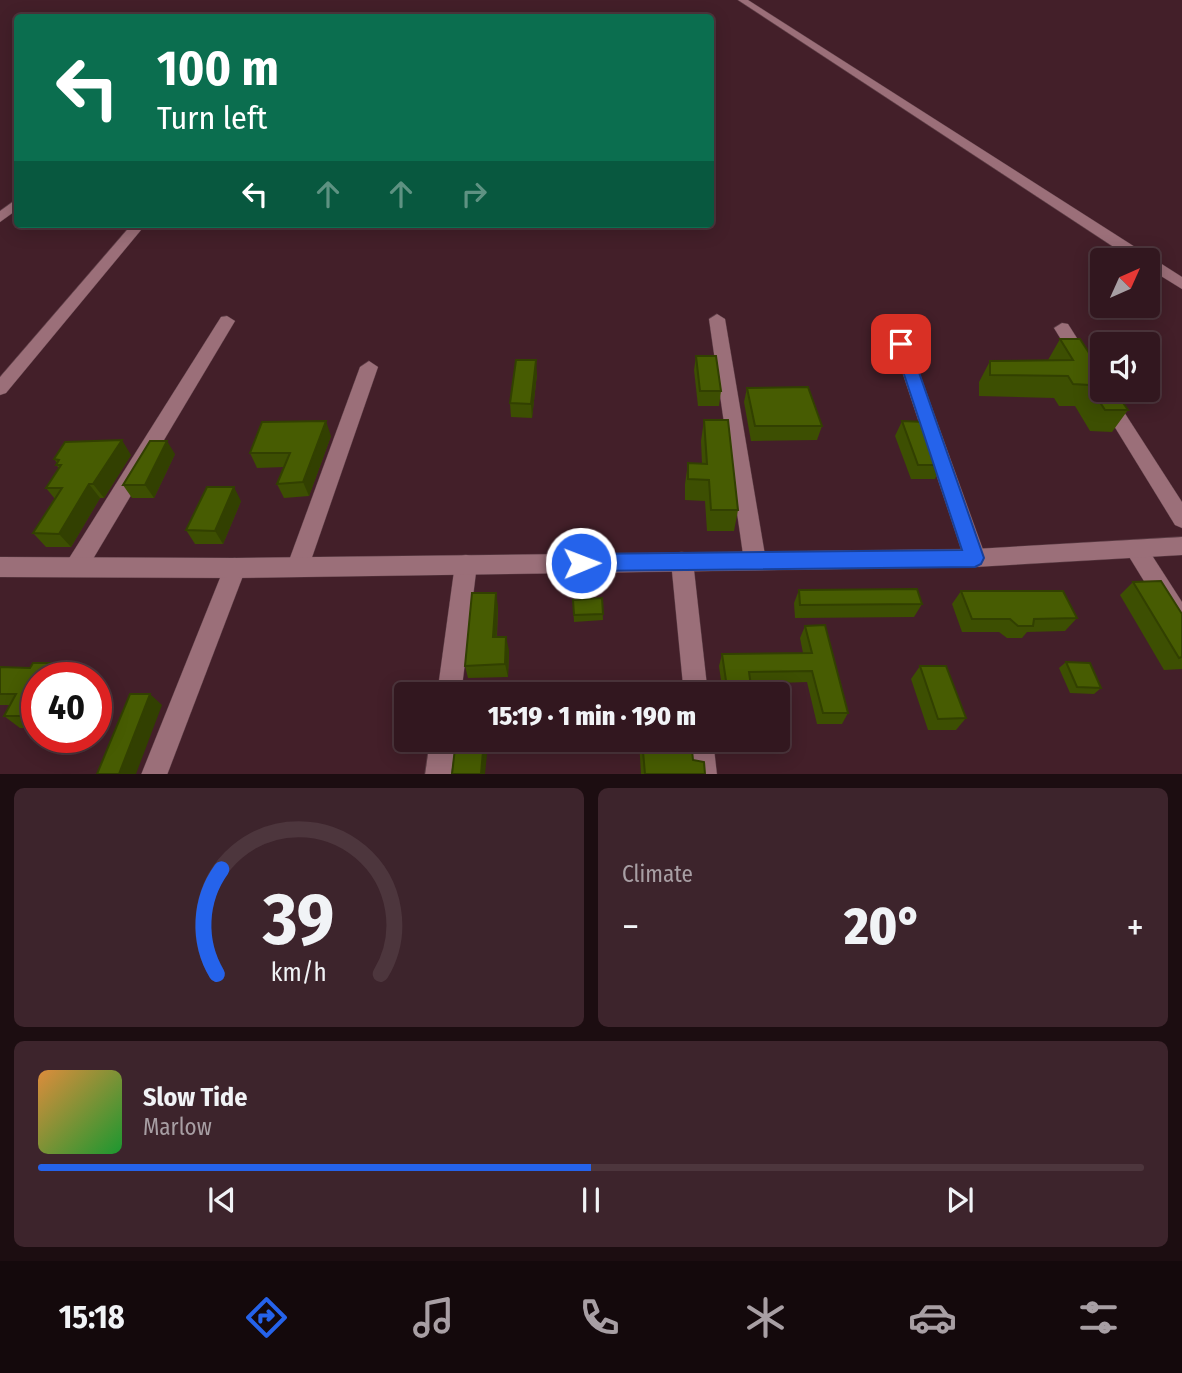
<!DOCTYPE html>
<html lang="en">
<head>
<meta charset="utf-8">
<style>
	body { margin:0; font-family:"Fira Sans Condensed",sans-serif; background:#3d242c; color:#f1f3f6; height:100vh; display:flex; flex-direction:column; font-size:26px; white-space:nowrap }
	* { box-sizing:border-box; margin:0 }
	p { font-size:23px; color:#a89fa4 }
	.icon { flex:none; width:38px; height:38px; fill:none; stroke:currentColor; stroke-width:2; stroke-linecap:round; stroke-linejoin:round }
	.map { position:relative; height:774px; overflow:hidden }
	.drawer { display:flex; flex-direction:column; gap:14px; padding:14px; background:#1c0d11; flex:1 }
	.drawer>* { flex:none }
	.hud { position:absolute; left:14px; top:14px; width:700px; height:214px; border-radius:7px; box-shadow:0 4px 18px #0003,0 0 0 2px #4d363d; background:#0b6e4f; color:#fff; overflow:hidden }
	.needle { width:46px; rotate:45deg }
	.buttons { position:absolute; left:1090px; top:248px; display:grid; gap:14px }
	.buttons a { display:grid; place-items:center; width:70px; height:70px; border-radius:7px; background:#32171f; box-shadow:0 4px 18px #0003,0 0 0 2px #4d363d; font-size:35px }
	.speed { position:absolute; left:21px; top:662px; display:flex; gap:14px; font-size:35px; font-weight:700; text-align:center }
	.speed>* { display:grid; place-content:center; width:91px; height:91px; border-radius:50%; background:#32171f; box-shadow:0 4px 18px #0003,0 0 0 2px #4d363d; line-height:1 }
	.speed .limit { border:10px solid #d22; background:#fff; color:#111 }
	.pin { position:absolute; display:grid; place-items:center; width:60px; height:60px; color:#fff; margin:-30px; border-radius:14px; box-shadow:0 4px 10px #0006 }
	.me { position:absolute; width:77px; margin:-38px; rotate:89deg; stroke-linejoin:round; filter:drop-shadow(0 0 5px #0008) }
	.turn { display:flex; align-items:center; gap:24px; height:147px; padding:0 28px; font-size:32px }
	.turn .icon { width:91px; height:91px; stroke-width:2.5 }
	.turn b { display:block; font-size:49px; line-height:60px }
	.lanes { display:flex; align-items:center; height:66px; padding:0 28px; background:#0003; justify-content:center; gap:35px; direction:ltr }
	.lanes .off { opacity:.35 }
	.big { font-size:52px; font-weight:800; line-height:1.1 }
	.drawer .card { flex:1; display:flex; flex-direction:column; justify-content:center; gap:10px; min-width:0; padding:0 24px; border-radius:10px; background:#3d242c }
	.drawer .dial { align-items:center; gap:0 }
	.dial svg { height:182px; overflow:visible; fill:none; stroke:#4d363d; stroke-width:7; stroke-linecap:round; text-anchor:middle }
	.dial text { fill:#f1f3f6; stroke:none }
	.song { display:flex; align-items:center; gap:21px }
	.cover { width:84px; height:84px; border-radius:10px; background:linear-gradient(135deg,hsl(30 70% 55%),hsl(130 70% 35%)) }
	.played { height:7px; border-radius:4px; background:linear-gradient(90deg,#2563eb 50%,#4d363d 50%) }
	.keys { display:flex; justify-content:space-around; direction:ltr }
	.heat { display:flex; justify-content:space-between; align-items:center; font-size:38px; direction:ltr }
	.drawer .tiles { flex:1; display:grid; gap:14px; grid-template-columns:1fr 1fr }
	.card:last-child { grid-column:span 2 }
	.trip { position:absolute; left:394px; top:682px; width:396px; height:70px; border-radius:7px; background:#32171f; box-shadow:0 4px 18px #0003,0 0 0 2px #4d363d; font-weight:800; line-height:70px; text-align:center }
	.tab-bar { display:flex; height:112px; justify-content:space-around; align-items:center; background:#14090c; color:#a89fa4 }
	.tab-bar .icon { width:49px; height:49px }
	.tab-bar .on { color:#2563eb }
	.tab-bar b { font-size:32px; color:#f1f3f6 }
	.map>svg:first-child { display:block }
</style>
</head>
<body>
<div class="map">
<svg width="1182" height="775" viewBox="0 0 1182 775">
	<rect width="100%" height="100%" fill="#431f29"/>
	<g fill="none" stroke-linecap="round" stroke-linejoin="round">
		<defs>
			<g id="street">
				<path d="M 738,0 L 748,0 L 1182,277 L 1182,289 L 1148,268 L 1148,261 L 1135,261 Z"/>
				<path d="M 18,198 L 18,209 L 0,222 L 0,211 Z"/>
				<path d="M 132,224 L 146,224 L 6,393 L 0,395 L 0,377 Z"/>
				<path d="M 717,314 L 725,319 L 766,561 L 763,568 L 755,570 L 747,568 L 744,561 L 709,319 Z"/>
				<path d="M 227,316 L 235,321 L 84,574 L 76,577 L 68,574 L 65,567 L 68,560 L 221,317 Z"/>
				<path d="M 1062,323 L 1068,324 L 1087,354 L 1089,358 L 1087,362 L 1075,362 L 1054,328 Z"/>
				<path d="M 901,339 L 909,344 L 986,558 L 983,565 L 975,567 L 967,565 L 964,558 L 893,344 Z"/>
				<path d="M 369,361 L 378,367 L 309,566 L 306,573 L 298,575 L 290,573 L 287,566 L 360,367 Z"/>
				<path d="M 1109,397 L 1115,398 L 1182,502 L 1182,528 L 1175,525 L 1100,403 L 1103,398 Z"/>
				<path d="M 1136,540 L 1144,543 L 1182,602 L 1182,633 L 1174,630 L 1128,555 L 1125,549 L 1128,543 Z"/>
				<path d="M 682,552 L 690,554 L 693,561 L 708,695 L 684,695 L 671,561 L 674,554 Z"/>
				<path d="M 466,555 L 474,557 L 477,564 L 461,695 L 437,695 L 455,564 L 458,557 Z"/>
				<path d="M 235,558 L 243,561 L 246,568 L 167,775 L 141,775 L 224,568 L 227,561 Z"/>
				<path d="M 430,740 L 456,740 L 451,775 L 425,775 Z"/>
				<path d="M 687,740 L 713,740 L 717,775 L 691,775 Z"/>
			</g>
			<path id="secondary" d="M 1182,537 L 1182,555 L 975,567 L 235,578 L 0,577 L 0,557 L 235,558 L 975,549 Z"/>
		</defs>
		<use href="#street" stroke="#5a3c44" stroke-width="1"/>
		<use href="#secondary" stroke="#5a3c44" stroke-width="1"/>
		<use href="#street" fill="#9b6f79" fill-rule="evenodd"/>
		<use href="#secondary" fill="#9b6f79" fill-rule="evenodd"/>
	</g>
	<g fill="#3d4f02">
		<path d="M 1060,339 L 1128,410 L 1112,432 L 1090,431 L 1075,406 L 1059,406 L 1054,398 L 979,396 L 979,382 L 990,361 L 1048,360 Z"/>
		<path d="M 696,356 L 721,391 L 719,406 L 698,406 L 694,370 Z"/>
		<path d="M 537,374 L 532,418 L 511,417 L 510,403 Z"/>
		<path d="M 747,388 L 822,426 L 817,440 L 751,441 L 744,402 Z"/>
		<path d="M 704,420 L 738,510 L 734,531 L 707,531 L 705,501 L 685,500 L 685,484 L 688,463 L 702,464 L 701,441 Z"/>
		<path d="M 902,421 L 942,465 L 935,479 L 911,479 L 895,436 Z"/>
		<path d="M 331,436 L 309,496 L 284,498 L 277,484 L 284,467 L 257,468 L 250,453 Z"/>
		<path d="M 175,454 L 154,498 L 132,498 L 123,485 Z"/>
		<path d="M 131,455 L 104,498 L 100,498 L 71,547 L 46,547 L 33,533 L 55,499 L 46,488 L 59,468 L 56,465 L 57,463 L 54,459 Z"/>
		<path d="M 241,501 L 223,544 L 195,544 L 186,530 Z"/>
		<path d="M 1133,582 L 1182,614 L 1182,669 L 1164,670 L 1120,595 Z"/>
		<path d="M 799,590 L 922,604 L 914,617 L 795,618 L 794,603 Z"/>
		<path d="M 961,591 L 1077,618 L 1065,631 L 1027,632 L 1022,638 L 1007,638 L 999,632 L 962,632 L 952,604 Z"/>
		<path d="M 602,598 L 603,620 L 574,622 L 573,600 Z"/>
		<path d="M 498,606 L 497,637 L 509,650 L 508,677 L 468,678 L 465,666 Z"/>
		<path d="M 805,626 L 848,713 L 842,724 L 817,724 L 807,682 L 751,684 L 752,693 L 752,695 L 723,695 L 719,666 L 722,654 L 803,653 L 800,638 Z"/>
		<path d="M 1066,662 L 1101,688 L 1094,694 L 1070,693 L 1059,668 Z"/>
		<path d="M 920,666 L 966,718 L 956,730 L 928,730 L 911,679 Z"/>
		<path d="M 0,667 L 65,675 L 37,677 L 37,728 L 20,728 L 4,716 L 10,705 L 0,705 Z"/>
		<path d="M 639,740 L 691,740 L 693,760 L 705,774 L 641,774 Z"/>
	</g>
	<g fill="#324001">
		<path d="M 536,360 L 537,374 L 532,418 L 531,404 Z"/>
		<path d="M 326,421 L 331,436 L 309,496 L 303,482 Z"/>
		<path d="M 122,440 L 131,455 L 104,498 L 93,484 Z"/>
		<path d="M 167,441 L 175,454 L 154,498 L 145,485 Z"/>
		<path d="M 89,484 L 100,498 L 71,547 L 59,534 Z"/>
		<path d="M 234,487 L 241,501 L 223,544 L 215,531 Z"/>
		<path d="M 496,593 L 498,606 L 496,650 L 493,637 Z"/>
		<path d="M 506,637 L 509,650 L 508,677 L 505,664 Z"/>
		<path d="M 51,663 L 65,675 L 64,677 L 44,677 Z"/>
		<path d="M 37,691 L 37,726 L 24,716 Z"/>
		<path d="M 150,694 L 162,705 L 136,774 L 119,774 Z"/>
		<path d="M 484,740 L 487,740 L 488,745 L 485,774 L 481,774 Z"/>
	</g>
	<g fill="#475c02" stroke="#324001" stroke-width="2">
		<path d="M 1060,339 L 1080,339 L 1102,373 L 1102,390 L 1114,390 L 1128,410 L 1105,410 L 1089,385 L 1073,384 L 1068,376 L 990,375 L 990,361 L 1073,360 Z"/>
		<path d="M 696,356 L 716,356 L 721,391 L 700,391 Z"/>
		<path d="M 516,360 L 536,360 L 531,404 L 510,403 Z"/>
		<path d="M 808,387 L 822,426 L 755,426 L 747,388 Z"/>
		<path d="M 704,420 L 728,420 L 738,510 L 711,510 L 709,480 L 688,479 L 688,463 L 707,464 Z"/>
		<path d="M 326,421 L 303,482 L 277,484 L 290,453 L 250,453 L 262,422 Z"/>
		<path d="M 902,421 L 925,422 L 942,465 L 918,465 Z"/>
		<path d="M 122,440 L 93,484 L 89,484 L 59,534 L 33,533 L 62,488 L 46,488 L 61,465 L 56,465 L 59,460 L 54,459 L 65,442 Z"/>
		<path d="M 150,441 L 167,441 L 145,485 L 123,485 Z"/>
		<path d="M 207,487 L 234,487 L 215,531 L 186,530 Z"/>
		<path d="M 1161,581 L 1182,614 L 1182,657 L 1179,658 L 1133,582 Z"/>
		<path d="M 917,589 L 922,604 L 800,605 L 799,590 Z"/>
		<path d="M 961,591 L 1063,591 L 1077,618 L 1034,619 L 1033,626 L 1018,626 L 1010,619 L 972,619 Z"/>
		<path d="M 472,593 L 496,593 L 493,637 L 506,637 L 505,664 L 465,666 Z"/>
		<path d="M 602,598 L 603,614 L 574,615 L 573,600 Z"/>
		<path d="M 825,625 L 848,713 L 823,713 L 812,671 L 749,672 L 752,693 L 728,694 L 722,654 L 812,653 L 805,626 Z"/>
		<path d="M 1066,662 L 1090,663 L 1101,688 L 1077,687 Z"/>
		<path d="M 33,663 L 51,663 L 44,677 L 37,677 L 37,691 L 24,716 L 4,716 L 16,694 L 0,694 L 0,667 L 30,668 Z"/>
		<path d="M 920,666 L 946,666 L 966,718 L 938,719 Z"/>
		<path d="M 130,694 L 150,694 L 119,774 L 97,774 Z"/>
		<path d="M 456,740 L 484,740 L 481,774 L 452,774 Z"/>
		<path d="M 642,740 L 691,740 L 693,760 L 704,762 L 705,774 L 645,774 Z"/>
	</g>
	<path fill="#2563eb" stroke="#184099" stroke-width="2" d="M 901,339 L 909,344 L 984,558 L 981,564 L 975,567 L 581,571 L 574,569 L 571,563 L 574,557 L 581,554 L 962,550 L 894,344 Z"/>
</svg>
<div class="buttons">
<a><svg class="needle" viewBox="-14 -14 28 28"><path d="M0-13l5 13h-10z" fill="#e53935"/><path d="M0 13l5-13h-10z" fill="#a89fa4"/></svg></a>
<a><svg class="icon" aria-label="sound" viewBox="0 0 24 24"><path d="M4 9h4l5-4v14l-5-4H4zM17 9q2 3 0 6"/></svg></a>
</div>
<div class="speed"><div class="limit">40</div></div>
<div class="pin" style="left:901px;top:344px;background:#d93025"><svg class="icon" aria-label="arrive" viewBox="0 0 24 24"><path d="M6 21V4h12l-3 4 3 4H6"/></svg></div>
<svg class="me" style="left:581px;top:563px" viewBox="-20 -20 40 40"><circle r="17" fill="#2563eb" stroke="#fff" stroke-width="3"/><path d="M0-11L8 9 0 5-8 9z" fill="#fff"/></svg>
<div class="trip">15:19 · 1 min · 190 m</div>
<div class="hud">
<div class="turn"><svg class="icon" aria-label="left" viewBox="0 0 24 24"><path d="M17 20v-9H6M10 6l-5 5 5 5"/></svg><div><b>100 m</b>Turn left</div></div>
<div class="lanes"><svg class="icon" aria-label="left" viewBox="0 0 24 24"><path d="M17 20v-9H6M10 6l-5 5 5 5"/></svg><svg class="icon off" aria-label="ahead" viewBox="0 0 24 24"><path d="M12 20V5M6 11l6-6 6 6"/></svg><svg class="icon off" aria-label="ahead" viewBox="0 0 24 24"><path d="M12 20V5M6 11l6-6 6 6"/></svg><svg class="icon off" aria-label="right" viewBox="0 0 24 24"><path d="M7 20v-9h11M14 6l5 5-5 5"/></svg></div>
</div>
</div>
<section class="drawer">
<div class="tiles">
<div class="card dial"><svg viewBox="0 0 100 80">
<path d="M14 69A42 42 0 1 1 86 69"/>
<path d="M14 69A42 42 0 0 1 16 23" stroke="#2563eb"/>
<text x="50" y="56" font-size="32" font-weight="700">39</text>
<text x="50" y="72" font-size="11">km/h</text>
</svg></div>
<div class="card"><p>Climate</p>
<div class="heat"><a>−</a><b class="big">20°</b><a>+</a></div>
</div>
<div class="card">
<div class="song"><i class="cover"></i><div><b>Slow Tide</b><p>Marlow</p></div></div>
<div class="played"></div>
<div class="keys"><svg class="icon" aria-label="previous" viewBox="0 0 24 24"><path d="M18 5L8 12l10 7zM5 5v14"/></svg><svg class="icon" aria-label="pause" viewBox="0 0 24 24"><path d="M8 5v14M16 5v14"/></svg><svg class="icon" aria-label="next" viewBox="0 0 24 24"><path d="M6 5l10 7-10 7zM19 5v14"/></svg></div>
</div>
</div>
</section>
<nav class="tab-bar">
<b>15:18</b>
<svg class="icon on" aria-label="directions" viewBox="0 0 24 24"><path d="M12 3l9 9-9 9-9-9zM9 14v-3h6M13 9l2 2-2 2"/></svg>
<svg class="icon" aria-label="music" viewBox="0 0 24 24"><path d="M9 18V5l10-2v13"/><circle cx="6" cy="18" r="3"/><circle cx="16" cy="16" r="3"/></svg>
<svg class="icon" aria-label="phone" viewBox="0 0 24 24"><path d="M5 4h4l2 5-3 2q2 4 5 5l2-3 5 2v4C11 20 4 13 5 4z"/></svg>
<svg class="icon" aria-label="climate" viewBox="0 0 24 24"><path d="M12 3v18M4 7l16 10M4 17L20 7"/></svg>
<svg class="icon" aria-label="car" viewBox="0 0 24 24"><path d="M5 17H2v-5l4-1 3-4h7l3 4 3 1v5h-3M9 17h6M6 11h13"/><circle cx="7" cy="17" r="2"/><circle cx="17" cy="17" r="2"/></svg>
<svg class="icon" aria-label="filters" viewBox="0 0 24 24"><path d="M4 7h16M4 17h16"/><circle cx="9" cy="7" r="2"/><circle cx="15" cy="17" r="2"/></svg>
</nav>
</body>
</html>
